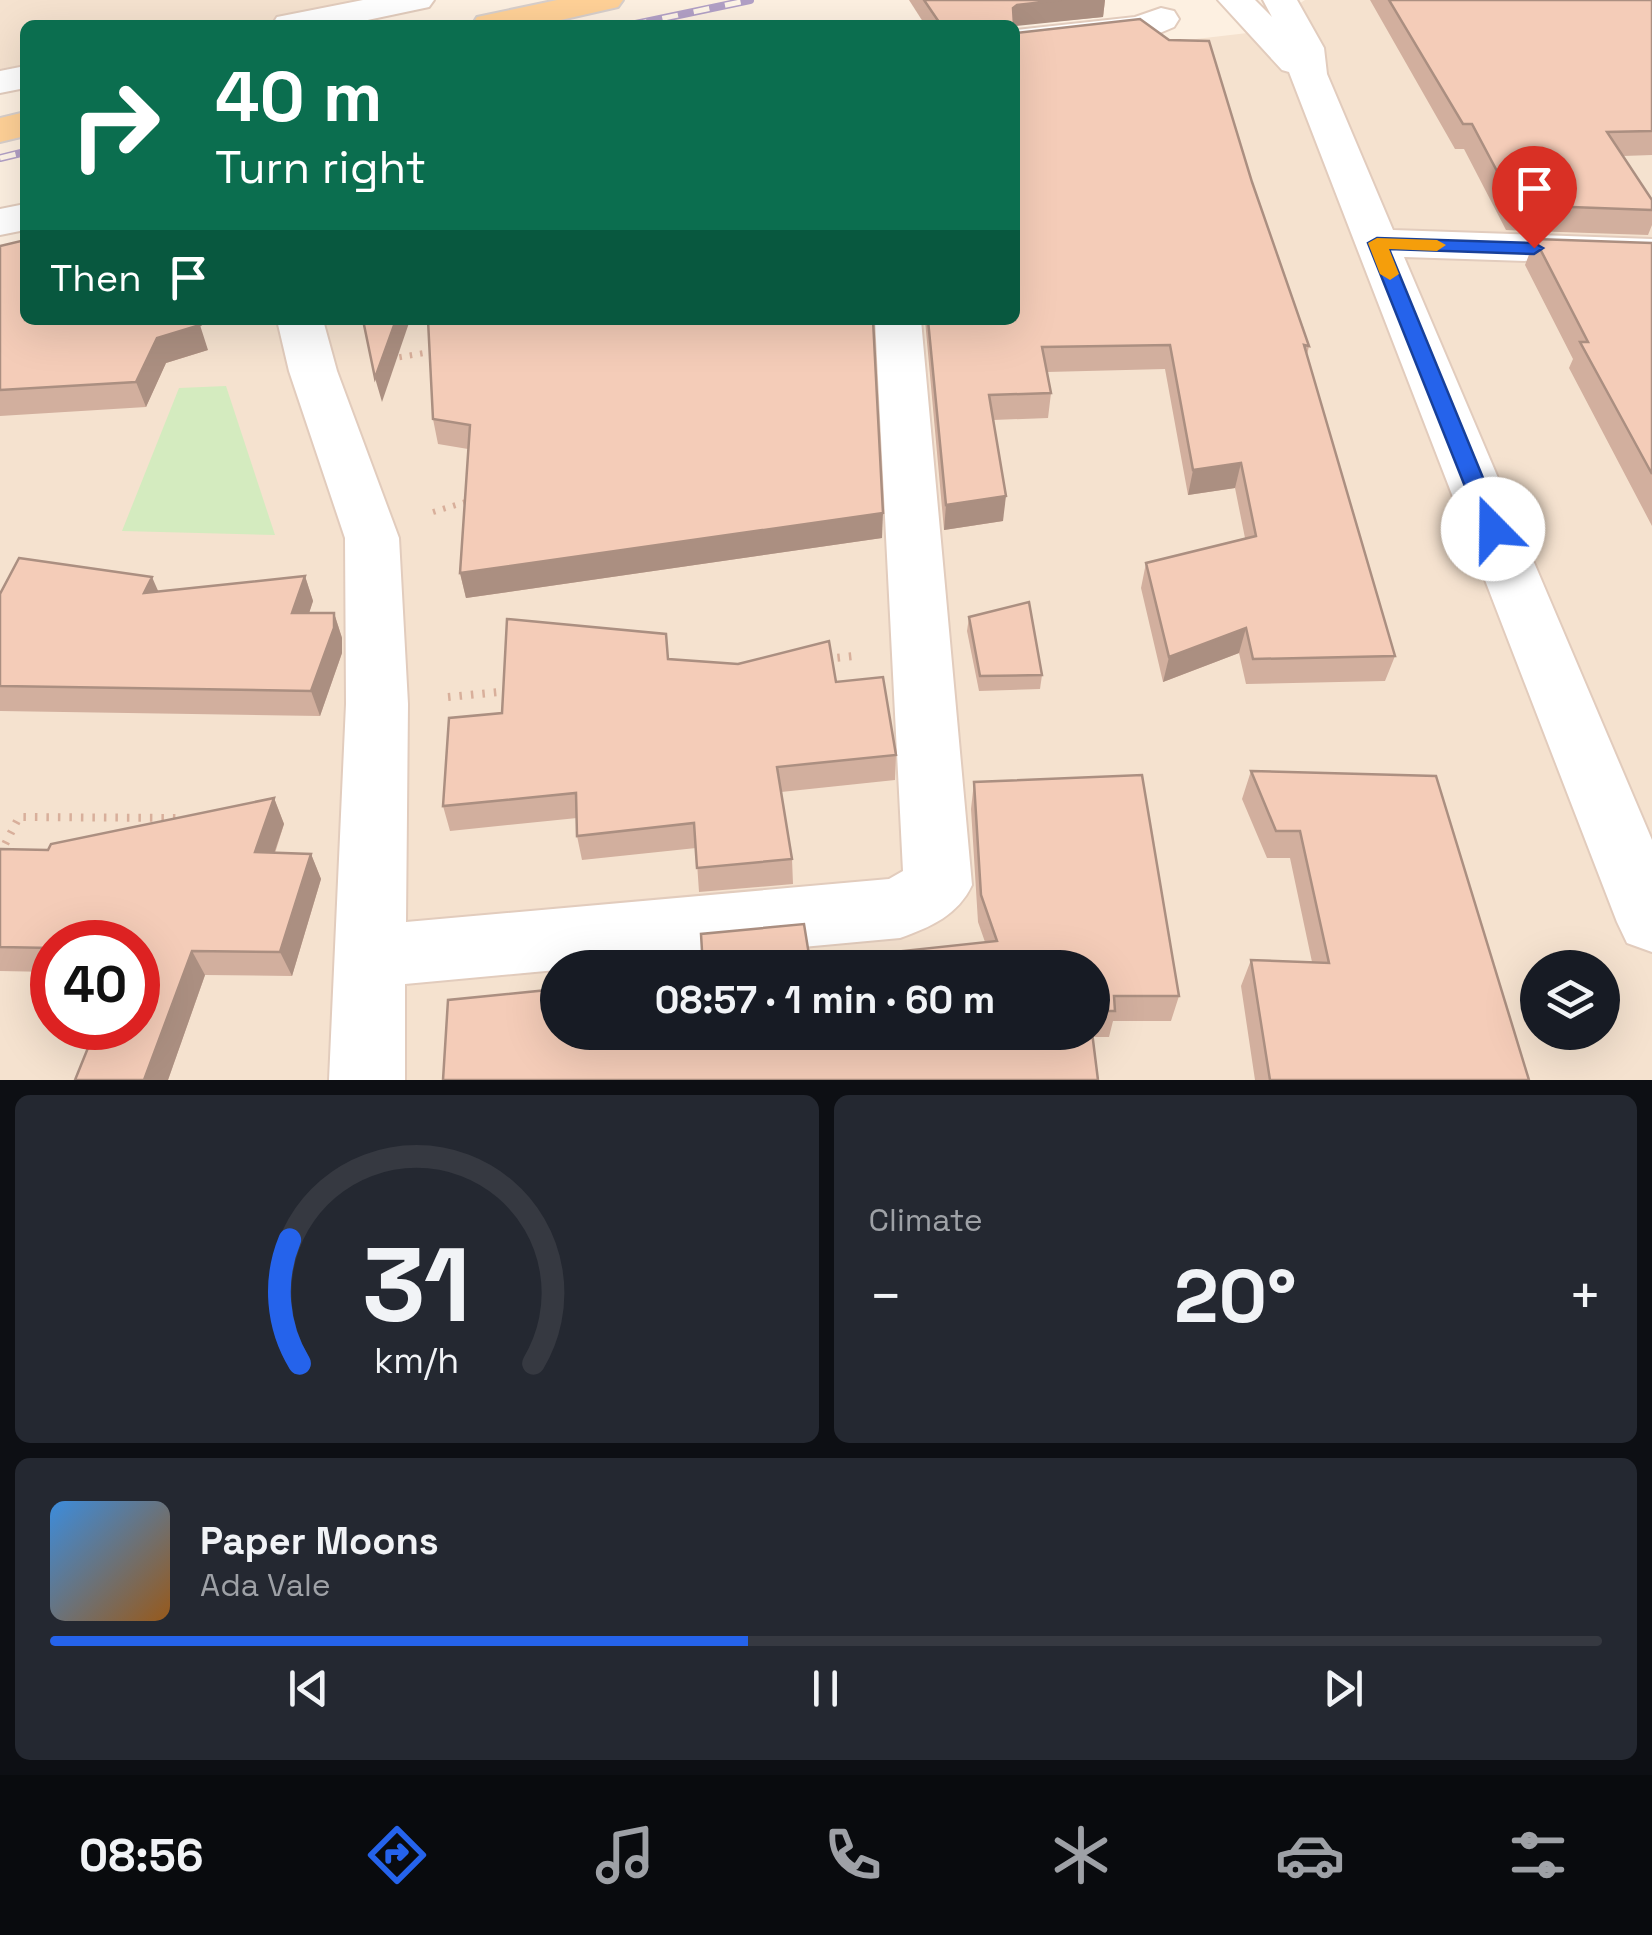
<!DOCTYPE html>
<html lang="en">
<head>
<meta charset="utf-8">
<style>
	body { margin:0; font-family:"Space Grotesk",sans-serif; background:#242831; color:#f1f3f6; height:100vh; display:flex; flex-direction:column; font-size:38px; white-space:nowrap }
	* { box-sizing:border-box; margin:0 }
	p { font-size:32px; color:#9ea1a6 }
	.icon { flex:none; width:55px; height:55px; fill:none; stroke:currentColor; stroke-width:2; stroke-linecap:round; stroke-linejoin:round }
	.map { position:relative; height:1080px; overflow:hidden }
	.details { display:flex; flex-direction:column; gap:15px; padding:15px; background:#0d0f14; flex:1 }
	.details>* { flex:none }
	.top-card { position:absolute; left:20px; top:20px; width:1000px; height:305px; border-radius:15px; box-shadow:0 10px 40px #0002; background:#0b6e4f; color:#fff; overflow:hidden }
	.controls { position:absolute; left:1520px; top:950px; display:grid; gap:20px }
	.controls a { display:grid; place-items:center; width:100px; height:100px; border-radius:50%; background:#171b24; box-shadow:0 10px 40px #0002; font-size:50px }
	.speed { position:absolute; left:30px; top:920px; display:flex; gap:20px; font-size:50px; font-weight:700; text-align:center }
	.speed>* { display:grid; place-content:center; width:130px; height:130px; border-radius:50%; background:#171b24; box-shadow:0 10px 40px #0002; line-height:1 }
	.speed .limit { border:15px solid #d22; background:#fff; color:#111 }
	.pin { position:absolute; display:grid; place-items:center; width:85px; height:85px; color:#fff; margin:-102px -42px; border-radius:50% 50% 50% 0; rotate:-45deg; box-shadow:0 0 10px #0007 }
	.pin .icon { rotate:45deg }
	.me { position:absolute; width:110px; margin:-55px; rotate:338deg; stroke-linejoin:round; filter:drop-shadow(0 0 8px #0008) }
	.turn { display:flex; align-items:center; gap:35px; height:210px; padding:0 30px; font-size:45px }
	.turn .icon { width:130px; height:130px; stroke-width:2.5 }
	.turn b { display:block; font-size:70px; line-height:85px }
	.then { display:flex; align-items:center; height:95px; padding:0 30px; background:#0003; gap:20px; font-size:38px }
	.big { font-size:75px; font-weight:600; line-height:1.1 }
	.details .tile { flex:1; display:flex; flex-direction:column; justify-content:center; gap:15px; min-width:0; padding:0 35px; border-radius:15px; background:#242831 }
	.details .dial { align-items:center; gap:0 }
	.dial svg { height:260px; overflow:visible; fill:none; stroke:#363941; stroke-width:7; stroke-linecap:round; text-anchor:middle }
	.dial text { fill:#f1f3f6; stroke:none }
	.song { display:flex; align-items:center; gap:30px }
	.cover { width:120px; height:120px; border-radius:15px; background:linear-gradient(135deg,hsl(210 70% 55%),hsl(30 70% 35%)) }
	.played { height:10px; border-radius:5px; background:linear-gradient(90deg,#2563eb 45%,#363941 45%) }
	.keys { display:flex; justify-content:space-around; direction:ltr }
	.heat { display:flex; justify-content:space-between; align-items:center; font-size:55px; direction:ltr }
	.details .tiles { flex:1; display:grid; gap:15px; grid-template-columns:1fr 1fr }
	.tile:last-child { grid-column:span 2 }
	.trip { position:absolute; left:540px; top:950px; width:570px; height:100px; border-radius:50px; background:#171b24; box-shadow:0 10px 40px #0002; font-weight:600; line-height:100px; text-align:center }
	.tab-bar { display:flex; height:160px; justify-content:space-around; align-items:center; background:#090b0e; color:#9ea1a6 }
	.tab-bar .icon { width:70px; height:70px }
	.tab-bar .current { color:#2563eb }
	.tab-bar b { font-size:45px; color:#f1f3f6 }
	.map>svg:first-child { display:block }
</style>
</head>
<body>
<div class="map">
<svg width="1652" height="1080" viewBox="0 0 1652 1080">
	<rect width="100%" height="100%" fill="#fdf0e1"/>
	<g fill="#f5e2cf" fill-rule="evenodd">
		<path d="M 0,0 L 411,0 L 290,25 L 25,25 L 25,80 L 0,85 Z"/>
		<path d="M 1305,0 L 1652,0 L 1652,1080 L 0,1080 L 0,248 L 25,320 L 1015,320 L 1015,60 L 1256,32 ZM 52,942 L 138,942 L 138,1028 L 52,1028 ZM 558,968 L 1092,968 L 1092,1032 L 558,1032 ZM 1538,968 L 1602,968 L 1602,1032 L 1538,1032 Z"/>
	</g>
	<path fill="#d4ebbf" d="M 226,386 L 275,535 L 122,531 L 179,388 Z"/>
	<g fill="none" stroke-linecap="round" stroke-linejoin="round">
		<defs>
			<g id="minor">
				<path d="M 363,0 L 434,0 L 429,7 L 344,25 L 272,25 L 277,17 Z"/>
				<path d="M 1218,0 L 1255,0 L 1272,17 L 1263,0 L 1297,0 L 1324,48 L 1327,74 L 1393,230 L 1652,239 L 1652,265 L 1404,257 L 1652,840 L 1652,952 L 1627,943 L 1617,922 L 1289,72 L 1282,70 Z"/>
				<path d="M 1161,8 L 1174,11 L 1179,19 L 1174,27 L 1155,35 L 1015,52 L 1015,30 L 1135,17 Z"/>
				<path d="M 25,66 L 25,88 L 0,93 L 0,71 Z"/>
				<path d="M 25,204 L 25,230 L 0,235 L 0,209 Z"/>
				<path d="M 277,320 L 323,320 L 337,371 L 399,538 L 408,704 L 406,922 L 889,879 L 903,871 L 875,320 L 921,320 L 972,885 C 958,915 931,927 900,938 L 405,984 L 405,1080 L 329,1080 L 346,704 L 345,538 L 289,371 Z"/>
			</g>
			<g id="major">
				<path d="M 557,0 L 623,0 L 618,7 L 539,25 L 472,25 L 477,17 Z"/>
				<path d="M 25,112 L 25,136 L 0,142 L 0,118 Z"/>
			</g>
		</defs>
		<use href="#minor" stroke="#e2ccbd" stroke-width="4"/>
		<use href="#major" stroke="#d8cfcb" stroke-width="4"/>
		<g stroke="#d8af9b" stroke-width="6" stroke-dasharray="2.5 8" stroke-linecap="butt">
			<path d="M 389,359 L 436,351"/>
			<path d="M 433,512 L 469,501"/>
		</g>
		<g stroke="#d8af9b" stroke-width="8" stroke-dasharray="2.5 9" stroke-linecap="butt">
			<path d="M 826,659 L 854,656"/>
			<path d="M 448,697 L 510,691"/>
			<path d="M 0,854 L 19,817 L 181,818"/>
		</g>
		<use href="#minor" fill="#fff" fill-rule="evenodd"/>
		<use href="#major" fill="#ffd197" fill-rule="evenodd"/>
		<defs>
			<g id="rail">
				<path d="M 631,25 L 750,0"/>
				<path d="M 0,158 L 25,152"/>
			</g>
		</defs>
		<use href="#rail" stroke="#b2a0c6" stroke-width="8"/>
		<use href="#rail" stroke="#fff5e8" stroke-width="5" stroke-dasharray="16" stroke-linecap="butt"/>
	</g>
	<g fill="#d2af9e">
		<path d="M 909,0 L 1105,0 L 1103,17 L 1015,25 L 925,25 Z"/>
		<path d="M 1370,0 L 1652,0 L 1652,155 L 1623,156 L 1652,200 L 1652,225 L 1648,235 L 1506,230 L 1464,149 L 1455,149 Z"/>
		<path d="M 1252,182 L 1309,346 L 1307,355 L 1395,656 L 1385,681 L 1246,684 L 1239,653 L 1163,682 L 1141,588 L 1146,563 L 1245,538 L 1235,488 L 1188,495 L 1165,369 L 1047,372 L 1051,393 L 1048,418 L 993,420 L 1003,521 L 944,530 L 925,320 L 1015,320 Z"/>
		<path d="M 1535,239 L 1652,243 L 1652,526 L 1569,368 L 1573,359 L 1525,265 Z"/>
		<path d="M 0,246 L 208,350 L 166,363 L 146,407 L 0,416 Z"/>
		<path d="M 428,320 L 882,538 L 466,598 L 460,573 L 468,449 L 438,444 L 433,419 Z"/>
		<path d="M 305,576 L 313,601 L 309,613 L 334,613 L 342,638 L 342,653 L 320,716 L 0,711 L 0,594 L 158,592 Z"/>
		<path d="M 969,617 L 1042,675 L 1040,689 L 979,691 L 967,631 Z"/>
		<path d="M 669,659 L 836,682 L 896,755 L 895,780 L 781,792 L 792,859 L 793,884 L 699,892 L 696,848 L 582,860 L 577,836 L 577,818 L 450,831 L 443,806 Z"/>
		<path d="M 1251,771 L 1529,1080 L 1255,1080 L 1241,986 L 1251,960 L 1312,962 L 1290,858 L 1267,858 L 1242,799 Z"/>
		<path d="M 974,782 L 1179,996 L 1171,1021 L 1113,1021 L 1109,1037 L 1092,1037 L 1092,968 L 810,961 L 985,942 L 978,922 L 971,809 Z"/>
		<path d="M 274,798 L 284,824 L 275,853 L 311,854 L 321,879 L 292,976 L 205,975 L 168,1080 L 75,1080 L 138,942 L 52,942 L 52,972 L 0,971 L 0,849 L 48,850 Z"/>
	</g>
	<g fill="#ab8f81">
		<path d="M 1061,0 L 1105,0 L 1103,17 L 1015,26 L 1012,25 L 1013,8 L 1017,5 Z"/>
		<path d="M 396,320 L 410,320 L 382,402 L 375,378 Z"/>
		<path d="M 200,325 L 208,350 L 166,363 L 146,407 L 136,382 L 157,338 Z"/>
		<path d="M 1241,463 L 1235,488 L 1188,495 L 1193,470 Z"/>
		<path d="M 1006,496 L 1003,521 L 944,530 L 946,505 Z"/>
		<path d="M 883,513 L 882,538 L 466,598 L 460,573 Z"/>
		<path d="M 305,576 L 313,601 L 301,638 L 292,613 Z"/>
		<path d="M 152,577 L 163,602 L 144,593 Z"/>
		<path d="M 334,613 L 342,638 L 342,653 L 320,716 L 311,691 Z"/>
		<path d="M 1246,628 L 1239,653 L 1163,682 L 1169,657 Z"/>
		<path d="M 274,798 L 284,824 L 266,877 L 255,852 Z"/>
		<path d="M 311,854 L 321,879 L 292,976 L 280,952 Z"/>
		<path d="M 192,951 L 205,975 L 168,1080 L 144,1080 Z"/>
	</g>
	<g fill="#f4ccb8" stroke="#ab8f81" stroke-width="2.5">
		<path d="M 924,0 L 1061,0 L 1017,5 L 1013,8 L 1014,25 L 941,25 Z"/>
		<path d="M 1389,0 L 1652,0 L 1652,131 L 1607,132 L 1652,200 L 1652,210 L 1515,205 L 1472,124 L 1463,124 Z"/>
		<path d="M 1140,19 L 1169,40 L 1209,41 L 1252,182 L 1309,346 L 1304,345 L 1395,656 L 1253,659 L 1246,628 L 1169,657 L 1146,563 L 1256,536 L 1241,463 L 1193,470 L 1170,345 L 1042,347 L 1051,393 L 989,395 L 1006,496 L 946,505 L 928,320 L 1015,320 L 1015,33 Z"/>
		<path d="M 1535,239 L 1652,243 L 1652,474 L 1580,342 L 1588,342 Z"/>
		<path d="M 25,240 L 25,320 L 197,320 L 200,325 L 157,338 L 136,382 L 0,390 L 0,246 Z"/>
		<path d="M 363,320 L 396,320 L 375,378 Z"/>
		<path d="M 428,320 L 873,320 L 883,513 L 460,573 L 470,425 L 433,419 Z"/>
		<path d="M 19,558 L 152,577 L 144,593 L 305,576 L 292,613 L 334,613 L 334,628 L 311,691 L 0,686 L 0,594 Z"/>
		<path d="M 1029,602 L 1042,675 L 980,676 L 969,617 Z"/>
		<path d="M 507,619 L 666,634 L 668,659 L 738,664 L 829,641 L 836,682 L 883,677 L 896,755 L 777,767 L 792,859 L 697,868 L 694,823 L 577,836 L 576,793 L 443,806 L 449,718 L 502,713 Z"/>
		<path d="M 1251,771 L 1436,776 L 1529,1080 L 1270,1080 L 1251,960 L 1329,963 L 1300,831 L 1276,831 Z"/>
		<path d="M 1142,775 L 1179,996 L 1114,996 L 1115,1011 L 1092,1011 L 1092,968 L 703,968 L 701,934 L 804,924 L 810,961 L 997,941 L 981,895 L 974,782 Z"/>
		<path d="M 274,798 L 255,852 L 311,854 L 280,952 L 192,951 L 144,1080 L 75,1080 L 96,1028 L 138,1028 L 138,942 L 52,942 L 52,948 L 0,947 L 0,849 L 48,850 L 51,844 Z"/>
		<path d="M 558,989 L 558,1032 L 1092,1032 L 1098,1080 L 443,1080 L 448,1000 Z"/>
	</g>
	<path fill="#2563eb" stroke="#184099" stroke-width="2.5" d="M 1377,238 L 1534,243 L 1543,248 L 1534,254 L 1389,249 L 1504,529 L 1501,535 L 1493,537 L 1482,529 L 1368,243 Z"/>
	<path fill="#f59e0b" d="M 1377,238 L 1437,240 L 1446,245 L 1437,251 L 1389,249 L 1399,274 L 1390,280 L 1380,274 L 1368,243 Z"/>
</svg>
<div class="controls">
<a><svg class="icon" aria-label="layers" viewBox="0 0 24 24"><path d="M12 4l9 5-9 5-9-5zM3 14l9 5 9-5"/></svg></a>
</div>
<div class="speed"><div class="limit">40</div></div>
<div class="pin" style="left:1534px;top:248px;background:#d93025"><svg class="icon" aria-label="arrive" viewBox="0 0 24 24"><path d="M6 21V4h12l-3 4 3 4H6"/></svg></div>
<svg class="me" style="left:1493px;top:529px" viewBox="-20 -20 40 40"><circle r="19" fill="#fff"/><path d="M0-13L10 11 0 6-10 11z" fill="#2563eb"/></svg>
<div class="trip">08:57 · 1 min · 60 m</div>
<div class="top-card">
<div class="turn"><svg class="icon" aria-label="right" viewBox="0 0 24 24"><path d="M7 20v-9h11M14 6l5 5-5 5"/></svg><div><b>40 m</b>Turn right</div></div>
<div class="then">Then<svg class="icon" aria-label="arrive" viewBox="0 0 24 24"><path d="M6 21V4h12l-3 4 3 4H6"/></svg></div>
</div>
</div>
<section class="details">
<div class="tiles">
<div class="tile dial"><svg viewBox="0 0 100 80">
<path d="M14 69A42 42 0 1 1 86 69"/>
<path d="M14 69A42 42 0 0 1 11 31" stroke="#2563eb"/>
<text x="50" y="56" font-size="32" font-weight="700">31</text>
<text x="50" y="72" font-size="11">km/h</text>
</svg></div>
<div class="tile"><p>Climate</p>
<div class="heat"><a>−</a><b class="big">20°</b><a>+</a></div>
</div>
<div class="tile">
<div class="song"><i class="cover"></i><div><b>Paper Moons</b><p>Ada Vale</p></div></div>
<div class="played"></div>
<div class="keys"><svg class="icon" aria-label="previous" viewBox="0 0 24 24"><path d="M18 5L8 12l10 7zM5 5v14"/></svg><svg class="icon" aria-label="pause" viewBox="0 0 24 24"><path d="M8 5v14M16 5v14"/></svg><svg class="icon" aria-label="next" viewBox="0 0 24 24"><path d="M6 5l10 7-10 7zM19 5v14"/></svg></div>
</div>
</div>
</section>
<nav class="tab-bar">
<b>08:56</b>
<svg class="icon current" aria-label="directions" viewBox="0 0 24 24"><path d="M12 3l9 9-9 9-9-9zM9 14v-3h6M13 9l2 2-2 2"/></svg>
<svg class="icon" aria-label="music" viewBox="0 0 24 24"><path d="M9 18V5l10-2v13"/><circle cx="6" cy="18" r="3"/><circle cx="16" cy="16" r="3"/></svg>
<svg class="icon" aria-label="phone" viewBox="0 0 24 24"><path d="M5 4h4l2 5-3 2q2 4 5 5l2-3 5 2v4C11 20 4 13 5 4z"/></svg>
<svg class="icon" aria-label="climate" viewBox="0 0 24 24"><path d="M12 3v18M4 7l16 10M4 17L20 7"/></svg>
<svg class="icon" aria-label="car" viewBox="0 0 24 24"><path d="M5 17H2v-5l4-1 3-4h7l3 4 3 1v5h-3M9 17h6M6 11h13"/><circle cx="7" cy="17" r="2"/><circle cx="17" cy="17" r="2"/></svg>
<svg class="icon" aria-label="filters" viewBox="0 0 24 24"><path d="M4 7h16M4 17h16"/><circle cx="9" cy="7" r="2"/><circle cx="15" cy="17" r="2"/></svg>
</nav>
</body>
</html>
